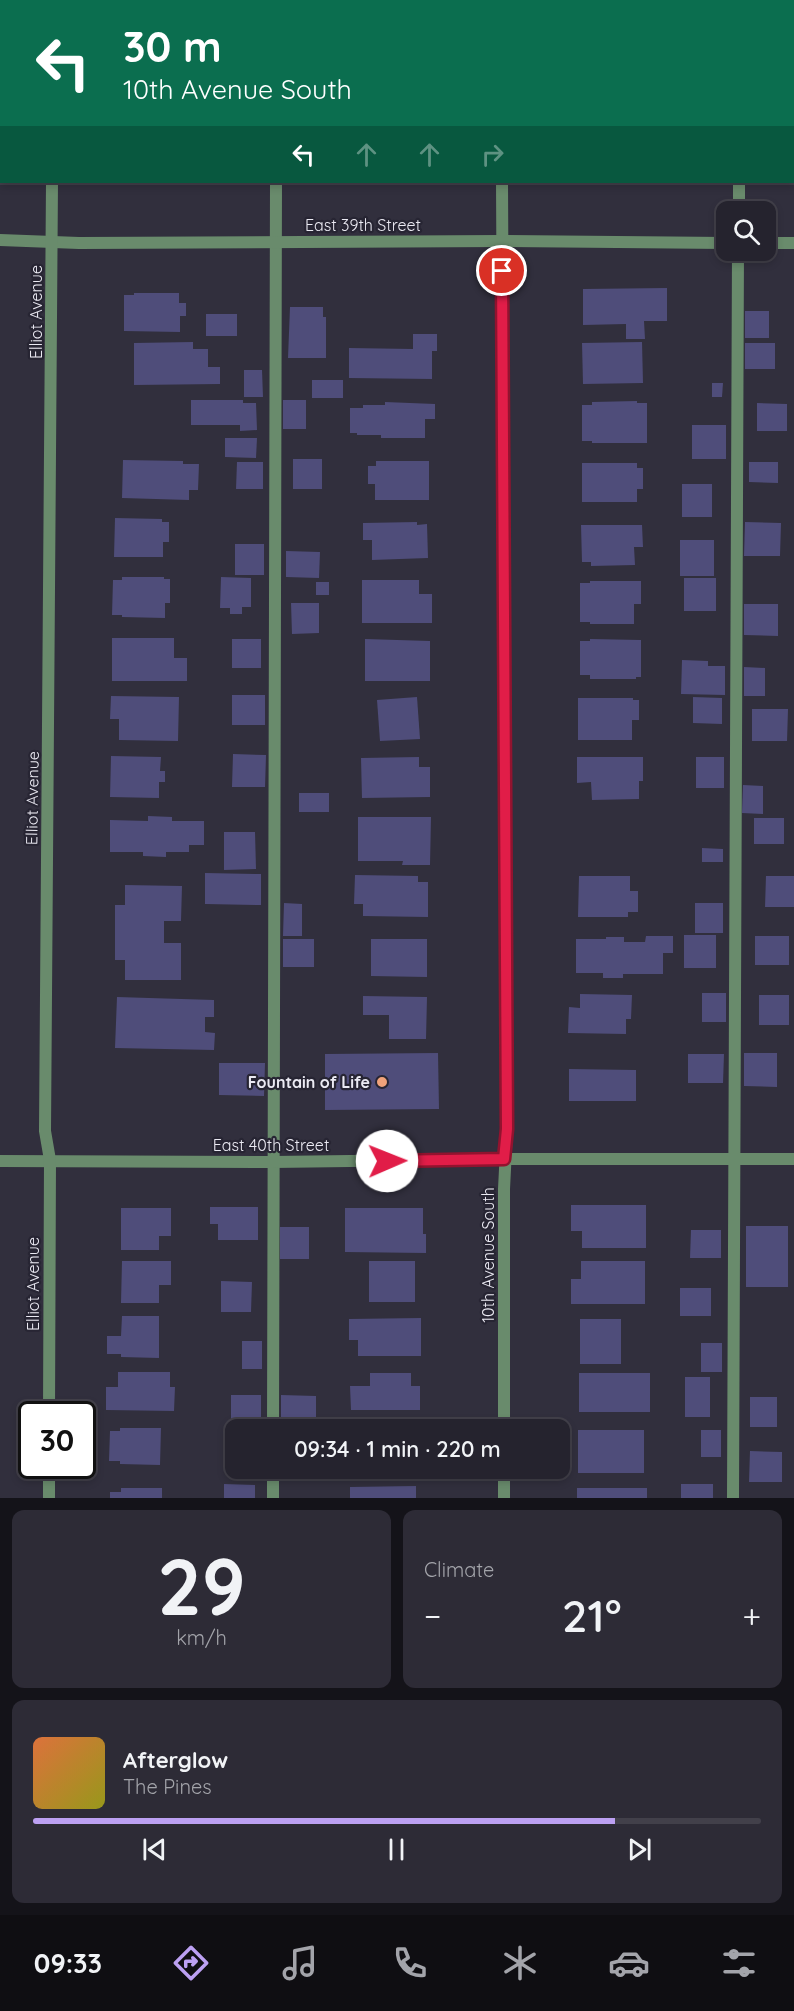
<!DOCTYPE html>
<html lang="en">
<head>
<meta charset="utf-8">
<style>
	body { margin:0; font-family:Quicksand,sans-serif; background:#2d2b36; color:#f1f3f6; height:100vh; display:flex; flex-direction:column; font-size:22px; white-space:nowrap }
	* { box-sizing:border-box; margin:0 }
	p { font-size:20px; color:#a3a4aa }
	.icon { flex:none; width:33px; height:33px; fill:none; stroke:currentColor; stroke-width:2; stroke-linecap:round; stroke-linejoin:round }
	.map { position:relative; height:1498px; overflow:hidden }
	.panel { display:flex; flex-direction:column; gap:12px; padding:12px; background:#141319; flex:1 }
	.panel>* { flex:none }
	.top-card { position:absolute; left:0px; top:0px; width:795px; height:183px; box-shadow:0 3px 9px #0003,0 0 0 2px #42404a; background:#0b6e4f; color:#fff; overflow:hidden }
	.fabs { position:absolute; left:716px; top:201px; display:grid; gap:12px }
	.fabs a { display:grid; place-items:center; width:60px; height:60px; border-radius:12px; background:#25232e; box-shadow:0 3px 9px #0003,0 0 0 2px #42404a; font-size:30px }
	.speed { position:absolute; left:18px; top:1401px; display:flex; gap:12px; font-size:30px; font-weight:700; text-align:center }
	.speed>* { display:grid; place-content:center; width:78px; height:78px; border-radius:50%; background:#25232e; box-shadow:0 3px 9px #0003,0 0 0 2px #42404a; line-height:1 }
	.speed .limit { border:3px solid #111; border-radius:9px; background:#fff; color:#111 }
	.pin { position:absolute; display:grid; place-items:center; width:51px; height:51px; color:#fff; margin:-26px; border:3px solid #fff; border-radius:50%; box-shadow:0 2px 6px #0007 }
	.me { position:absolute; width:66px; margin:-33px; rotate:89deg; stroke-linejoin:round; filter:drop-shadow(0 0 4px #0008) }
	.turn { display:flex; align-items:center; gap:21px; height:126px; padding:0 24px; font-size:27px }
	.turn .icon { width:78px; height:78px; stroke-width:2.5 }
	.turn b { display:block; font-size:42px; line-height:51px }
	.lanes { display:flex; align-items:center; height:57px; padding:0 24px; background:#0003; justify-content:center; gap:30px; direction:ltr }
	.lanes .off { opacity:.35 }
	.big { font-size:45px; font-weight:600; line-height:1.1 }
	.panel .tile { flex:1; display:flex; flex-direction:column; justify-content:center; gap:9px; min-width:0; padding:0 21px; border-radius:12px; background:#2d2b36 }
	.panel .dial { align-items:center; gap:0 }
	.dial b { font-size:78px; line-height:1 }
	.song { display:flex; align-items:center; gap:18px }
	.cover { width:72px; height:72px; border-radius:9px; background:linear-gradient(135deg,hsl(20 70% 55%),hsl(60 70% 35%)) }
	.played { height:6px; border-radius:3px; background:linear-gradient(90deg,#bca0f2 80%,#42404a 80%) }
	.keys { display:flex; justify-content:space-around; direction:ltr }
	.heat { display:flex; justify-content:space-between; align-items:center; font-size:33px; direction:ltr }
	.panel .tiles { flex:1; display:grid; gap:12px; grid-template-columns:1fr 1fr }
	.tile:last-child { grid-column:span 2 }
	.trip { position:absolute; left:225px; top:1419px; width:345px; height:60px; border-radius:12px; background:#25232e; box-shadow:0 3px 9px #0003,0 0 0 2px #42404a; font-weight:600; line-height:60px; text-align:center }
	.tabs { display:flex; height:96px; justify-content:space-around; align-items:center; background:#0f0e12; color:#a3a4aa }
	.tabs .icon { width:42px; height:42px }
	.tabs .current { color:#bca0f2 }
	.tabs b { font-size:27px; color:#f1f3f6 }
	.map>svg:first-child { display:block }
</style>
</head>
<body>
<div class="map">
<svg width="794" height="1498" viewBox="0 0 794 1498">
	<rect width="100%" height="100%" fill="#312f3d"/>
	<g fill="#4f4d7a">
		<path d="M 580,182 L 657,182 L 656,184 L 580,184 Z"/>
		<path d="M 667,288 L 667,321 L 644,321 L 645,339 L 626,339 L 626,324 L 583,325 L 583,289 Z"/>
		<path d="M 134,293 L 179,293 L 179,303 L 186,303 L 186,316 L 180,316 L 180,332 L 124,331 L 124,295 L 134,295 Z"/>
		<path d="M 290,307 L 323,307 L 323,317 L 326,317 L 326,358 L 288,358 Z"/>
		<rect x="745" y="311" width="24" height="27"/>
		<rect x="206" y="314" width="31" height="22"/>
		<path d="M 413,334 L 437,334 L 437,351 L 432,351 L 432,379 L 349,378 L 349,348 L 413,349 Z"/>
		<path d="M 193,342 L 193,349 L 208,349 L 208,367 L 220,367 L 220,384 L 134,385 L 134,343 Z"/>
		<path d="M 642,342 L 643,383 L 583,384 L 582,343 Z"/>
		<rect x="745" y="343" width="30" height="26"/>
		<path d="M 244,370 L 262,370 L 263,397 L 244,397 Z"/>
		<rect x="312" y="380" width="31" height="18"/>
		<path d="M 712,383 L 723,383 L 722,397 L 712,397 Z"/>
		<path d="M 191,400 L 243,400 L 243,403 L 256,403 L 257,430 L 240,431 L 240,425 L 191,425 Z"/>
		<rect x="283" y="400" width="23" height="29"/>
		<path d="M 637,401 L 637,403 L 647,403 L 647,443 L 592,443 L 592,441 L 582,441 L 582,405 L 592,405 L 592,402 Z"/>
		<path d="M 385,402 L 435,404 L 435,419 L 425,419 L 425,438 L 381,438 L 381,435 L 357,435 L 357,433 L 350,433 L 350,408 L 363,408 L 363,405 L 385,405 Z"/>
		<path d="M 757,403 L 787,404 L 787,431 L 757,431 Z"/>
		<rect x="692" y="425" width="34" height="34"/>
		<path d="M 225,438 L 257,438 L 256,458 L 225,457 Z"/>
		<rect x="293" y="459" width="29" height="30"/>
		<path d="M 123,460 L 183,461 L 183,464 L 199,464 L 198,490 L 189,490 L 189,500 L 122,498 Z"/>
		<path d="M 376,461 L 429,461 L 429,500 L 375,500 L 375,484 L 368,484 L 368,466 L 376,466 Z"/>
		<path d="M 237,462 L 263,462 L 263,489 L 236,489 Z"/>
		<path d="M 749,462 L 778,462 L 778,483 L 749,482 Z"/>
		<path d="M 582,463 L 637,463 L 637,468 L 643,468 L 643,489 L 637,489 L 637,502 L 582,502 Z"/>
		<rect x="682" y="484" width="30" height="33"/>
		<path d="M 115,518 L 162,519 L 162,522 L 169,522 L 169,542 L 163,542 L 163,557 L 114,557 Z"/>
		<path d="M 417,522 L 417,525 L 427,524 L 428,558 L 372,560 L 372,540 L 363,540 L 363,523 Z"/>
		<path d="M 745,522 L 781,523 L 780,556 L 744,556 Z"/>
		<path d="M 581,525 L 642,525 L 643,547 L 634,547 L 635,565 L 591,566 L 591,562 L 582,562 Z"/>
		<rect x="680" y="540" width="34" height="36"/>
		<rect x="235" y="544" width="29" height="31"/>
		<path d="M 286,551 L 320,552 L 319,578 L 286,577 Z"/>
		<path d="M 122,577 L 164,577 L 164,579 L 170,579 L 170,603 L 165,603 L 165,618 L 122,617 L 122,615 L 112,615 L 113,580 L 122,580 Z"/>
		<path d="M 221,577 L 251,578 L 251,607 L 242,607 L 242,614 L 230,614 L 230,608 L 220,608 Z"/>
		<rect x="684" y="578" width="32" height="33"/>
		<path d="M 362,580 L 419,580 L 419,594 L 432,594 L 432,623 L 362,623 Z"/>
		<path d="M 590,581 L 641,581 L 641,604 L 634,604 L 634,624 L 590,624 L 590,622 L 580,622 L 580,583 L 590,583 Z"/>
		<rect x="316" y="582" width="13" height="13"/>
		<path d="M 291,603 L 319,603 L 319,633 L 292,634 Z"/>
		<path d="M 744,604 L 778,604 L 778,636 L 744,635 Z"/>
		<path d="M 112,638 L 174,638 L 174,658 L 187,658 L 187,681 L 112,681 Z"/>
		<rect x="232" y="639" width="29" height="29"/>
		<path d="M 365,639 L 430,641 L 430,681 L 365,681 Z"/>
		<path d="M 590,639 L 641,640 L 641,677 L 636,677 L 636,679 L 590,679 L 590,675 L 580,675 L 580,641 L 590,641 Z"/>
		<path d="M 682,660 L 708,661 L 708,666 L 725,666 L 725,695 L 681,694 Z"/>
		<path d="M 744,667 L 765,668 L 765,696 L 744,696 Z"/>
		<rect x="232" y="695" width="33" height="30"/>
		<path d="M 111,696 L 179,697 L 178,741 L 119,740 L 119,719 L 110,719 Z"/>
		<path d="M 417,697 L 420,739 L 380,741 L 377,700 Z"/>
		<path d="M 693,697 L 722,698 L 722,724 L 693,723 Z"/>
		<path d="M 578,698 L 633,698 L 633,700 L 639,700 L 639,720 L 632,720 L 632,740 L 578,740 Z"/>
		<path d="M 752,709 L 788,709 L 787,741 L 752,741 Z"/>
		<path d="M 233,754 L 266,755 L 265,787 L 232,787 Z"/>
		<path d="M 111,756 L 161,757 L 160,771 L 165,771 L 165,782 L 159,782 L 159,798 L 110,797 Z"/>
		<path d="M 419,757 L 419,767 L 430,767 L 430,797 L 362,798 L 361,758 Z"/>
		<path d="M 577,757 L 643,757 L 643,781 L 639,781 L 639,799 L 592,800 L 591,782 L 577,783 Z"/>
		<rect x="696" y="757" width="28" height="31"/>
		<path d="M 743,785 L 763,786 L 763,814 L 742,813 Z"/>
		<rect x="299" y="793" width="30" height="19"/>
		<path d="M 148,816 L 172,817 L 172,821 L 204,821 L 204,845 L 189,845 L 189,852 L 166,852 L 166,857 L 143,856 L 143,852 L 110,852 L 110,820 L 148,821 Z"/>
		<path d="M 358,817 L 431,817 L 430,865 L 402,865 L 403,861 L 358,861 Z"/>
		<rect x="754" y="818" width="30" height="26"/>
		<path d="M 224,832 L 255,832 L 256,869 L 224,870 Z"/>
		<path d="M 702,848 L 723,849 L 723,862 L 702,862 Z"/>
		<path d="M 205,873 L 261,874 L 261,905 L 205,904 Z"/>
		<path d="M 355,875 L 418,876 L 418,882 L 428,882 L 428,917 L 363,916 L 363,904 L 354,904 Z"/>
		<path d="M 579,876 L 630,876 L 630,891 L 638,891 L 638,912 L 628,912 L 628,917 L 578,917 Z"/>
		<path d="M 766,876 L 794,876 L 794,907 L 765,907 Z"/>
		<path d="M 125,885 L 182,886 L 181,921 L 164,921 L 164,943 L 181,943 L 181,980 L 125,980 L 125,960 L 115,960 L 115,905 L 125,905 Z"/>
		<path d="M 284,903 L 302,904 L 302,936 L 283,936 Z"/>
		<rect x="695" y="903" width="28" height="30"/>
		<rect x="684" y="935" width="32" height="33"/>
		<path d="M 646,936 L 673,936 L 673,953 L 663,953 L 663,974 L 623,974 L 623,978 L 603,978 L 603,973 L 576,973 L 576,939 L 606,939 L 606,937 L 624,937 L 624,942 L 645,942 Z"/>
		<rect x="755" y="936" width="34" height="29"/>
		<rect x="283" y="939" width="31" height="28"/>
		<path d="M 371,939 L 427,939 L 427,977 L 371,976 Z"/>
		<rect x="702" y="993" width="24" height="29"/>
		<path d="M 580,994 L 632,995 L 631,1019 L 626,1019 L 626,1034 L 568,1033 L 569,1007 L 580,1008 Z"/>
		<rect x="759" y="995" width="30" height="30"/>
		<path d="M 363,996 L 427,997 L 426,1039 L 389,1039 L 389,1015 L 363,1015 Z"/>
		<path d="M 117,997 L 214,1000 L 214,1017 L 205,1017 L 205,1032 L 215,1033 L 214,1050 L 115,1048 Z"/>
		<path d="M 438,1053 L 439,1109 L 325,1110 L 325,1054 Z"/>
		<path d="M 744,1053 L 777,1053 L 777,1087 L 744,1086 Z"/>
		<path d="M 688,1054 L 724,1054 L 723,1083 L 688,1083 Z"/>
		<path d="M 219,1063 L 265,1063 L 264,1096 L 219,1095 Z"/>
		<path d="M 569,1069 L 636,1070 L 636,1101 L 569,1101 Z"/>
		<path d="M 571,1205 L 646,1205 L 646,1248 L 582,1248 L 582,1231 L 571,1231 Z"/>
		<path d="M 210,1207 L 258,1207 L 258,1240 L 218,1240 L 218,1224 L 210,1224 Z"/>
		<path d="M 121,1208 L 171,1208 L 171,1236 L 159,1236 L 159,1250 L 121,1250 Z"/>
		<path d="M 345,1208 L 423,1208 L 423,1234 L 426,1234 L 426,1253 L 345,1252 Z"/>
		<rect x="746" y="1226" width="42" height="61"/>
		<rect x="280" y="1227" width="29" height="32"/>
		<path d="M 691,1230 L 721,1230 L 721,1258 L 690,1258 Z"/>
		<path d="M 122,1261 L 171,1261 L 171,1285 L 159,1285 L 159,1303 L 121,1303 Z"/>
		<rect x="369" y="1261" width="46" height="41"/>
		<path d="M 581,1261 L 645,1261 L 645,1304 L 571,1304 L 571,1279 L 581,1279 Z"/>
		<path d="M 221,1281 L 252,1282 L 251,1312 L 221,1312 Z"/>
		<rect x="680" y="1288" width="31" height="28"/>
		<path d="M 122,1316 L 159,1316 L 159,1358 L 121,1357 L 121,1354 L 107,1354 L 107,1336 L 121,1336 Z"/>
		<path d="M 421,1318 L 421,1356 L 358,1356 L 358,1340 L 349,1340 L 349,1319 Z"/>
		<rect x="580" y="1319" width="41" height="45"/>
		<rect x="242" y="1341" width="20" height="28"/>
		<rect x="701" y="1343" width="21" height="29"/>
		<path d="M 118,1372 L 170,1372 L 170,1387 L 175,1387 L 174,1411 L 106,1410 L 106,1387 L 118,1387 Z"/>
		<path d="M 370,1373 L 411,1373 L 411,1386 L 420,1386 L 420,1410 L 351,1410 L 350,1386 L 370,1386 Z"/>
		<rect x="579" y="1373" width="71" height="39"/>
		<rect x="685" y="1377" width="25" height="40"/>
		<rect x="231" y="1395" width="30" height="30"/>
		<path d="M 281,1395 L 316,1396 L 316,1424 L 281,1424 Z"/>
		<rect x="750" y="1397" width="27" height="30"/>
		<rect x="233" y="1427" width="28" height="3"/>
		<path d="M 120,1428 L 161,1428 L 160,1465 L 120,1464 L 120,1461 L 109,1461 L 110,1431 L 120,1431 Z"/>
		<rect x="578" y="1430" width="66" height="43"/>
		<rect x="701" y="1430" width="20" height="27"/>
		<path d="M 750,1451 L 782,1452 L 782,1482 L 749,1482 Z"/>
		<path d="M 224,1484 L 255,1485 L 255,1498 L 224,1498 Z"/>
		<rect x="681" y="1484" width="32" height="14"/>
		<path d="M 416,1486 L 416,1498 L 350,1498 L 350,1487 Z"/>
		<path d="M 121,1488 L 162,1488 L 162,1498 L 110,1498 L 110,1492 L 121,1492 Z"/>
		<rect x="577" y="1488" width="70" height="10"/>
	</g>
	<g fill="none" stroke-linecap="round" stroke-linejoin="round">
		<g stroke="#698b6c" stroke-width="12">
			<path d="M 277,2 L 277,0"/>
			<path d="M 739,2 L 739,0"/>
			<path d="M 739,212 L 739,182"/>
			<path d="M 273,1430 L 276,182"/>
			<path d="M 273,1498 L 273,1468"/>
			<path d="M 733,1498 L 738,250"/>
		</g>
		<g stroke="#698b6c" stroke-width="12">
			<path d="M 52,0 L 52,2"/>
			<path d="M 504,2 L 504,0"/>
			<path d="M 502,182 L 507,1129 L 504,1189 L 504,1430"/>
			<path d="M 0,240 L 79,243 L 502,241 L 726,243"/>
			<path d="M 765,243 L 794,243"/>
			<path d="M 0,1161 L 273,1162 L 504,1159 L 794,1159"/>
			<path d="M 49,1414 L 50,1160 L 45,1131 L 52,182"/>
			<path d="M 49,1498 L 49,1466"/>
			<path d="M 504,1498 L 504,1468"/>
		</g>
	</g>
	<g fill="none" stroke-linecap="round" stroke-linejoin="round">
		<defs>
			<path id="route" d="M 387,1161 L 504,1159 L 507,1129 L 502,271"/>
		</defs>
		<use href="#route" stroke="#92132f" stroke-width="15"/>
		<use href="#route" stroke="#e11d48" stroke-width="10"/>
	</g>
	<circle fill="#f0a27a" stroke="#272533" stroke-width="2" cx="382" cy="1082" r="6"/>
	<g text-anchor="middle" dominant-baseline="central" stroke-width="4.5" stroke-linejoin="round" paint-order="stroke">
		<g font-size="16" fill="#ebeaf3" stroke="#272533">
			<text x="363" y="225">East 39th Street</text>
			<text transform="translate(36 312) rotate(-90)">Elliot Avenue</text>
			<text transform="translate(32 798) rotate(-89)">Elliot Avenue</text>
			<text x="271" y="1145">East 40th Street</text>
			<text transform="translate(488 1255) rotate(-90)">10th Avenue South</text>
			<text transform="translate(33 1284) rotate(-90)">Elliot Avenue</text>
		</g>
		<g font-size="16" font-weight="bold" fill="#ebeaf3" stroke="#272533" text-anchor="end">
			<text x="370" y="1082">Fountain of Life</text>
		</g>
	</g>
</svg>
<div class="fabs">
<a><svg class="icon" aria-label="search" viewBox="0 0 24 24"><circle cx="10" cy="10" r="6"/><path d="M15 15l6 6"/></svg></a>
</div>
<div class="speed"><div class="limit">30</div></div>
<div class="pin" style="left:502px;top:271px;background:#d93025"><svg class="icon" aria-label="arrive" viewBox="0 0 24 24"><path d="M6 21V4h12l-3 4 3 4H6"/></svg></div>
<svg class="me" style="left:387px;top:1161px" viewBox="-20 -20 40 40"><circle r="19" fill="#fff"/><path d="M0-13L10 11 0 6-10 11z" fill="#e11d48"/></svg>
<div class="trip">09:34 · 1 min · 220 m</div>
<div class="top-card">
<div class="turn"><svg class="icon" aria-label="left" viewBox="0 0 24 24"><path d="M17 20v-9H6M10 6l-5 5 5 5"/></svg><div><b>30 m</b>10th Avenue South</div></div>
<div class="lanes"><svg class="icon" aria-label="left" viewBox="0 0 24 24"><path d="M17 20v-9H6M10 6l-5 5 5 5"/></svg><svg class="icon off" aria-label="ahead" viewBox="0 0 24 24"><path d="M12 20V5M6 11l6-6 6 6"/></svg><svg class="icon off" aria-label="ahead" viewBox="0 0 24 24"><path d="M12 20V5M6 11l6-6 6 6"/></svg><svg class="icon off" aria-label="right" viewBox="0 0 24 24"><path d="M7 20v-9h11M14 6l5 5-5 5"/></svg></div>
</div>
</div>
<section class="panel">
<div class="tiles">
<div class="tile dial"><b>29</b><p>km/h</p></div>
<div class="tile"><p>Climate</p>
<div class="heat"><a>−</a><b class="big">21°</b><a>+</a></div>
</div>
<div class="tile">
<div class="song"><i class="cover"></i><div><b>Afterglow</b><p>The Pines</p></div></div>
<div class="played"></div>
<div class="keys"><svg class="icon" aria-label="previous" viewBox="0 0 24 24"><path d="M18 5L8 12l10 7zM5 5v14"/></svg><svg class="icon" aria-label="pause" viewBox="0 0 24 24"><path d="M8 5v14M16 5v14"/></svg><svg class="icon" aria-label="next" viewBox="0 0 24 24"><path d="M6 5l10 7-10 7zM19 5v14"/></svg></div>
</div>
</div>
</section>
<nav class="tabs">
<b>09:33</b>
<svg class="icon current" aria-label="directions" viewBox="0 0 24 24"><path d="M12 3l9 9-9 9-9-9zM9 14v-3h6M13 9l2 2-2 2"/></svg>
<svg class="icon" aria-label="music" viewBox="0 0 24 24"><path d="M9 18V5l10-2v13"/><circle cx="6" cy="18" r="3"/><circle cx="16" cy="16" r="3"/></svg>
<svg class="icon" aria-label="phone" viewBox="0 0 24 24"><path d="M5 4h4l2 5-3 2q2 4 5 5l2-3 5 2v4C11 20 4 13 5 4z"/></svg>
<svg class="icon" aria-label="climate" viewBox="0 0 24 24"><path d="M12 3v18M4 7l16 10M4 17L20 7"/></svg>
<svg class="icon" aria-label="car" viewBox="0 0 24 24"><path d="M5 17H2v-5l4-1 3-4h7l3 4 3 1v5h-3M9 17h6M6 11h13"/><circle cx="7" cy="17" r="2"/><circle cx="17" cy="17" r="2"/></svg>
<svg class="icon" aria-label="filters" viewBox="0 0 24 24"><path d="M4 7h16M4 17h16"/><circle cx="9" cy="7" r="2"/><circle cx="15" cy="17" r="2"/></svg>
</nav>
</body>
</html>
